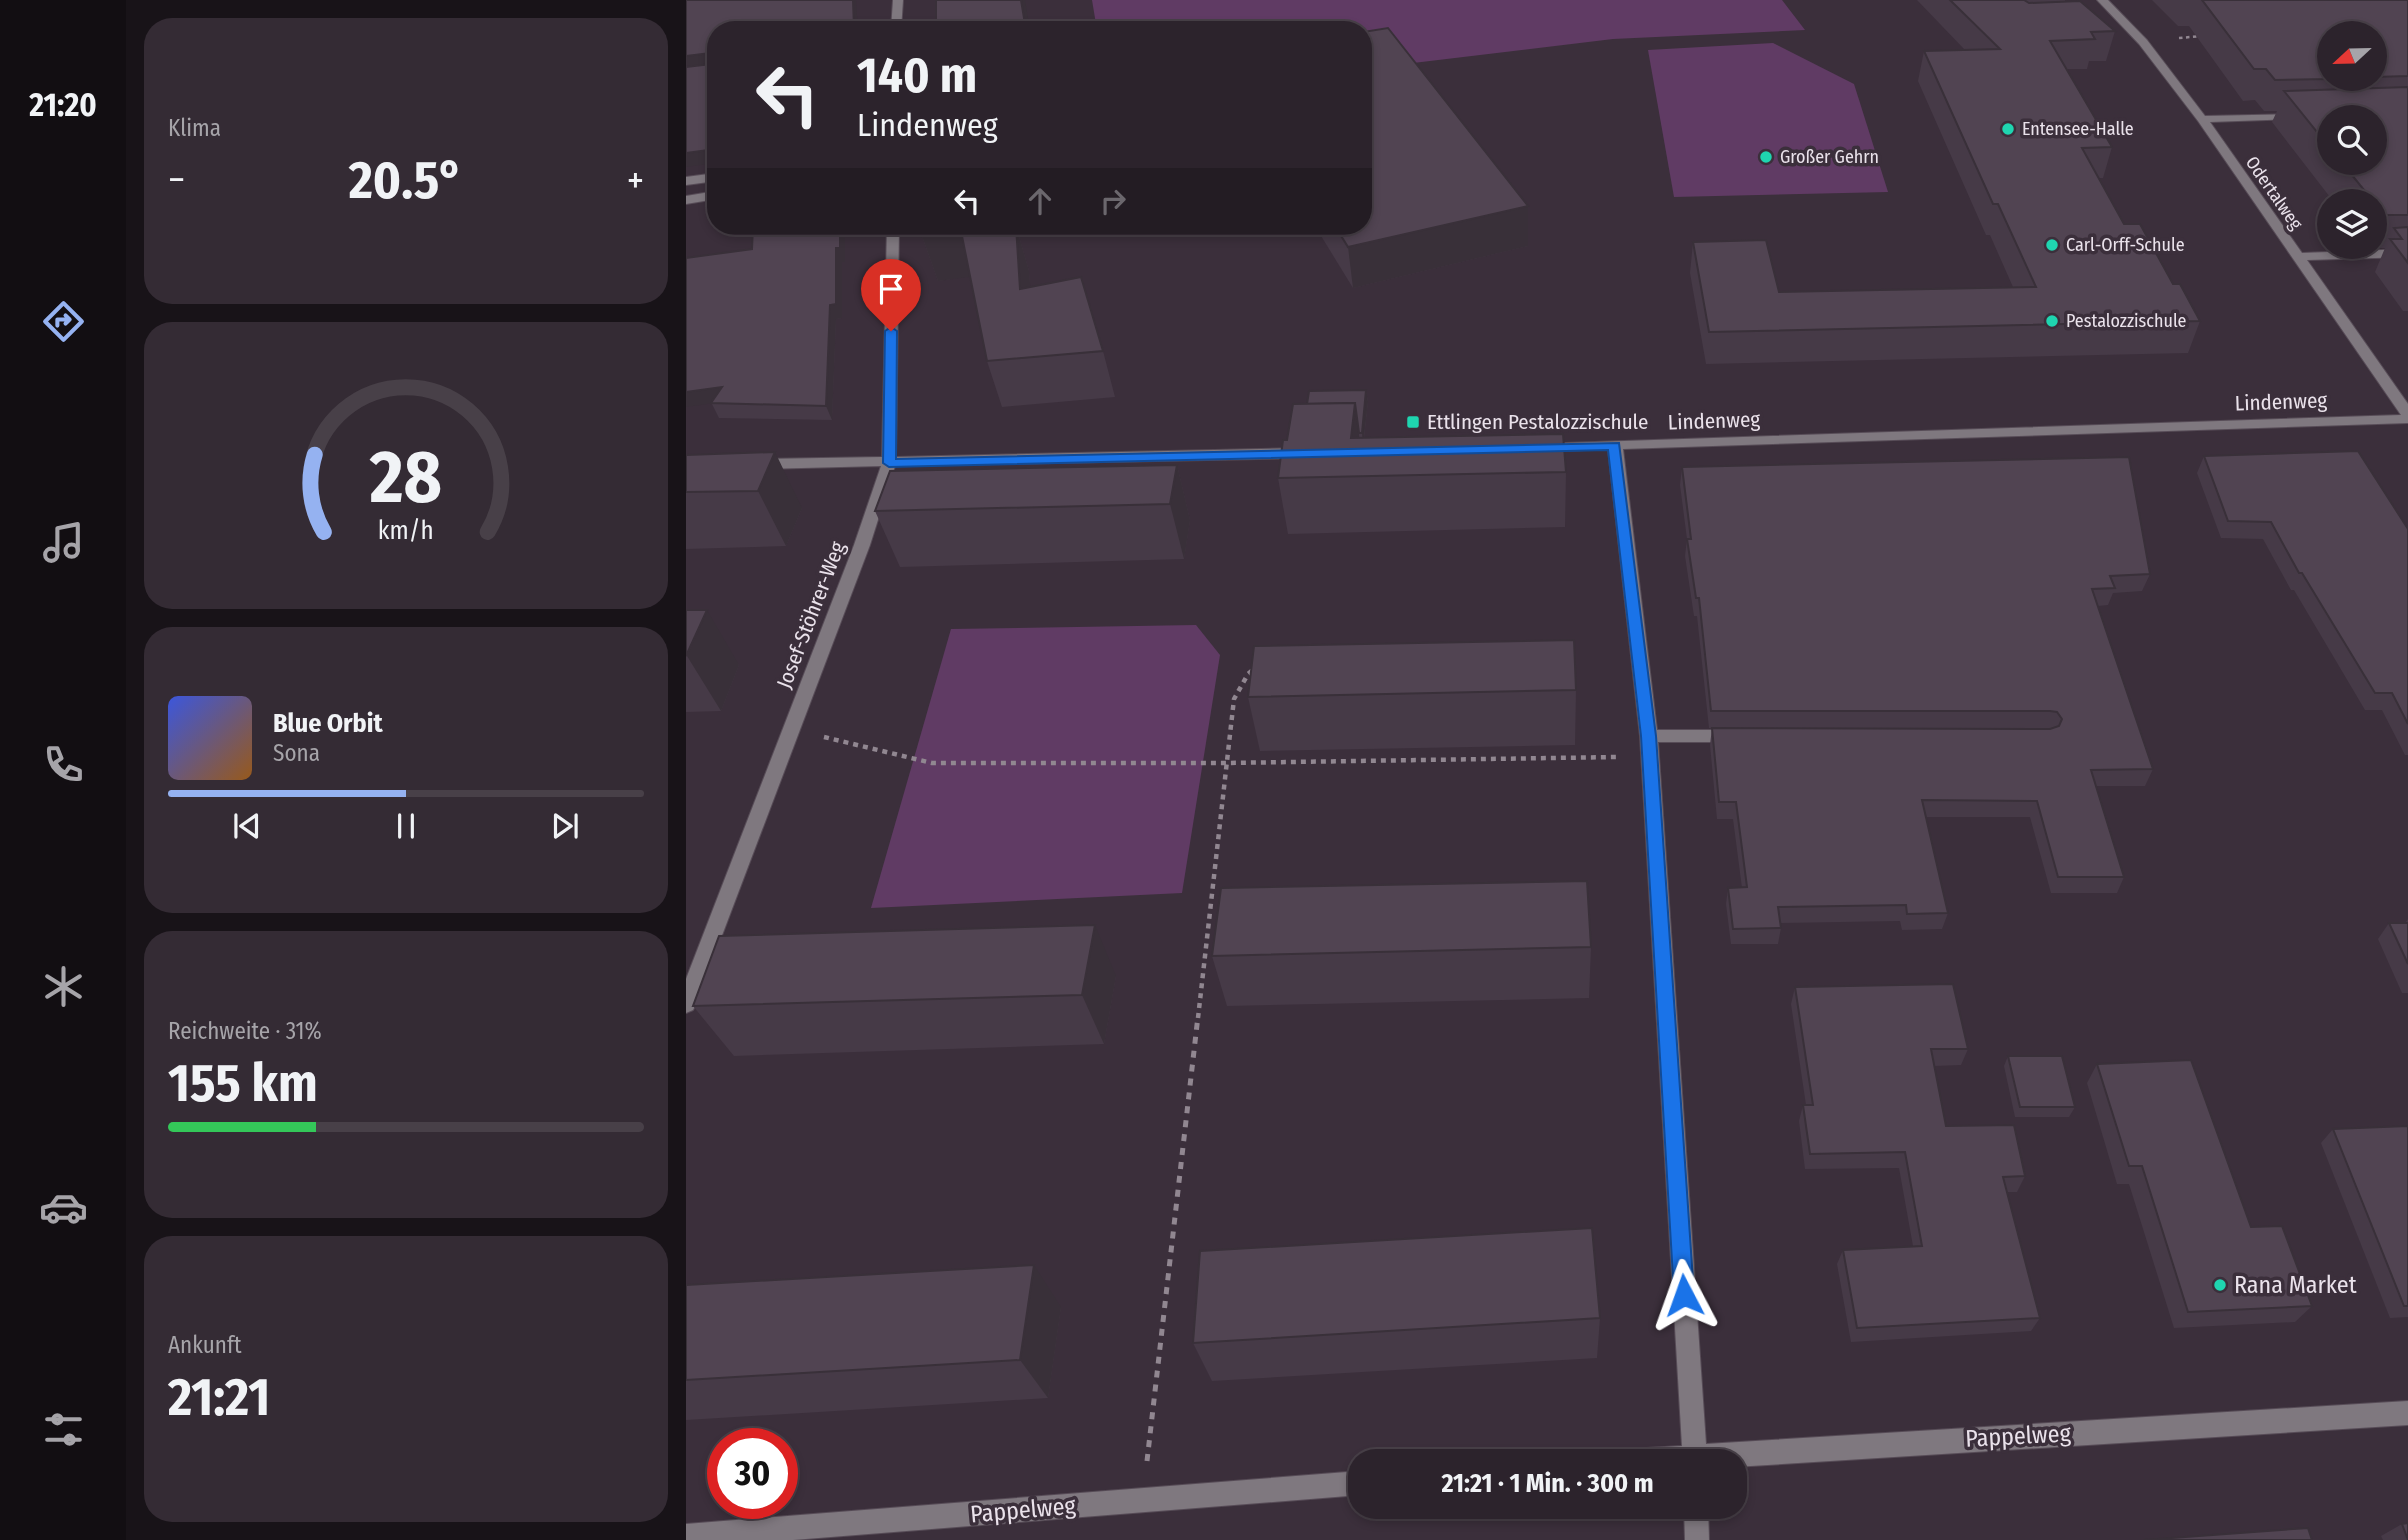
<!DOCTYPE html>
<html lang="de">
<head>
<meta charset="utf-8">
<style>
	body { margin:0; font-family:"Fira Sans Condensed",sans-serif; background:#342b34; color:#f1f3f6; height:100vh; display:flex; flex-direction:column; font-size:26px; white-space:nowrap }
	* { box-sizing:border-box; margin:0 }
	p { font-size:23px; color:#a6a4a9 }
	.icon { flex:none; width:38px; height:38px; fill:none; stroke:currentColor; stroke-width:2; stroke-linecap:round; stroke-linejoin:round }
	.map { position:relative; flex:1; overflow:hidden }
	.panel { display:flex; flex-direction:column; gap:18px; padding:18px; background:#181318; width:560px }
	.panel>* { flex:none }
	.guide { position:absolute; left:21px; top:21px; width:665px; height:214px; border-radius:28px; box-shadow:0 4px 10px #0003,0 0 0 2px #484048; background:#2c232c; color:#f1f3f6; overflow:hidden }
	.needle { width:46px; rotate:248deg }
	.tools { position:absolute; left:1631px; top:21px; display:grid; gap:14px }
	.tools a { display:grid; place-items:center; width:70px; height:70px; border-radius:50%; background:#2c232c; box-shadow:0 4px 10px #0003,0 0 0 2px #484048; font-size:35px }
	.speed { position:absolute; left:21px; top:1428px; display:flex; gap:14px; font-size:35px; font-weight:700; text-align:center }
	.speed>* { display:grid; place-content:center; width:91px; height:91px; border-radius:50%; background:#2c232c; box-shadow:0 4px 10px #0003,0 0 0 2px #484048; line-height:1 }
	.speed .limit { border:10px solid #d22; background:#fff; color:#111 }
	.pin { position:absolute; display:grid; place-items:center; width:60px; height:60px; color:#fff; margin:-72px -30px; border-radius:50% 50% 50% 0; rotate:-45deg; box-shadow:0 0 7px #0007 }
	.pin .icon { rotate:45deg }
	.me { position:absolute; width:77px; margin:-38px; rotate:356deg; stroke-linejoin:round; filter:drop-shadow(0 0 5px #0008) }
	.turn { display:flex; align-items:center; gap:24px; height:147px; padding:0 35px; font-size:32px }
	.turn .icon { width:91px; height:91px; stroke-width:2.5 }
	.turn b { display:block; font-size:49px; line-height:60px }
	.lanes { display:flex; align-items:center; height:66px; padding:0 35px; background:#0003; justify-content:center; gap:35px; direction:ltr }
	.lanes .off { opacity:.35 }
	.big { font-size:52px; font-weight:700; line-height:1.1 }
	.panel .card { flex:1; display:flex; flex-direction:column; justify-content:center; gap:10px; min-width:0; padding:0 24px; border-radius:28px; background:#342b34 }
	.panel .dial { align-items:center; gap:0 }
	.dial svg { height:182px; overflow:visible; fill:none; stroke:#484048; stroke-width:7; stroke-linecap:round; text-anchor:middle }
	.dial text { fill:#f1f3f6; stroke:none }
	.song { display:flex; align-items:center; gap:21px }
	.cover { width:84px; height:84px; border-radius:10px; background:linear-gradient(135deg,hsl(230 70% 55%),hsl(30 70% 35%)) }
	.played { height:7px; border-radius:4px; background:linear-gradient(90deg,#95b2f1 50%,#484048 50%) }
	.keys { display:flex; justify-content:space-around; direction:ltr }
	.heat { display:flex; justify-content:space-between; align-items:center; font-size:38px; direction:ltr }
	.charge { height:10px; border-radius:5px; background:linear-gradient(90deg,#34c759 31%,#484048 0) }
	.trip { position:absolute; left:662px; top:1449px; width:399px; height:70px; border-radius:28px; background:#2c232c; box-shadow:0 4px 10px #0003,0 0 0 2px #484048; font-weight:700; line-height:70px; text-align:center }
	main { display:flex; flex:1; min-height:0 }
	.tabs { display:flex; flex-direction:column; width:126px; justify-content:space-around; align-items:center; background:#120e12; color:#a6a4a9 }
	.tabs .icon { width:49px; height:49px }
	.tabs .selected { color:#95b2f1 }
	.tabs b { font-size:32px; color:#f1f3f6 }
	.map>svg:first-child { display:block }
</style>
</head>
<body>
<main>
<nav class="tabs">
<b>21:20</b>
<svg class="icon selected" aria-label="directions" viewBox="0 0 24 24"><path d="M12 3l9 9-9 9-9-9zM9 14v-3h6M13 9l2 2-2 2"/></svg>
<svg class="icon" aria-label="music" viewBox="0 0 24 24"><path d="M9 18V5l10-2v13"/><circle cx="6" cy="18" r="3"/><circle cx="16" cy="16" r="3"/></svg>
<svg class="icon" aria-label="phone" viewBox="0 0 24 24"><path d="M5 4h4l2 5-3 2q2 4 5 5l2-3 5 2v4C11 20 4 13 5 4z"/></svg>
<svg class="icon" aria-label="climate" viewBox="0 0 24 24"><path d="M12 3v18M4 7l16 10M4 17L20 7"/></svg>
<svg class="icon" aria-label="car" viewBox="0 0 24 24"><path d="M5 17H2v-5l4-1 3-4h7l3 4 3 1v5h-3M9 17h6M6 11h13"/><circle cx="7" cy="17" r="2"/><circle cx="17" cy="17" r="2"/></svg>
<svg class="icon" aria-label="filters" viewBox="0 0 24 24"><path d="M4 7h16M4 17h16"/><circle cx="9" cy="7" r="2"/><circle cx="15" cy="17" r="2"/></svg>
</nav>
<section class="panel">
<div class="card"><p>Klima</p>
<div class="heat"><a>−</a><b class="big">20.5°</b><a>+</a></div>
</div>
<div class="card dial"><svg viewBox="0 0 100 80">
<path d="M14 69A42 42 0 1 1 86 69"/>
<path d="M14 69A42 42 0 0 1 10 35" stroke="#95b2f1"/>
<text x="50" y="56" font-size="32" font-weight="700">28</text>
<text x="50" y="72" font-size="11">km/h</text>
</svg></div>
<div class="card">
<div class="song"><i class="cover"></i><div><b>Blue Orbit</b><p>Sona</p></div></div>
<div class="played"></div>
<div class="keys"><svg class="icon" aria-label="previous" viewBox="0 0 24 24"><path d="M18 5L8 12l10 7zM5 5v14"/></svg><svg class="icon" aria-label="pause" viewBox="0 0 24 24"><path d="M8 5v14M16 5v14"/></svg><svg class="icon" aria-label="next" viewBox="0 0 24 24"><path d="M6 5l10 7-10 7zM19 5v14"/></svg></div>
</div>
<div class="card"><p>Reichweite · 31%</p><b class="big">155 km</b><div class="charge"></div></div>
<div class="card"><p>Ankunft</p><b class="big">21:21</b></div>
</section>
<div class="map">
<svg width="1722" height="1540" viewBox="0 0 1722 1540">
	<rect width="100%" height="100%" fill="#3b2f3b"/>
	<g fill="#603b64">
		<path d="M 406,0 L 1096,0 L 1119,30 L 927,39 L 677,69 L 677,30 L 411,30 Z"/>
		<path d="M 1087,43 L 1168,84 L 1202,192 L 988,197 L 962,50 Z"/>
		<path d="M 510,625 L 534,655 L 496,893 L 185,908 L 265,629 Z"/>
	</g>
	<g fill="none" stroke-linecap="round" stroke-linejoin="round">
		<defs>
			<g id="minor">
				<path d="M 207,0 L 217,0 L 215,30 L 205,30 Z"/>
				<path d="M 1411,0 L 1422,0 L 1461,40 L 1519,116 L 1614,114 L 1614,118 L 1610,119 L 1524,122 L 1616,253 L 1722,249 L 1722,257 L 1621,260 L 1722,404 L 1722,423 L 937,449 L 971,730 L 1047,730 L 1053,731 L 1056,736 L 1053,741 L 1047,742 L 972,742 L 1020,1444 L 1722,1401 L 1722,1425 L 1048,1467 L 1048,1461 L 931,1461 L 934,1452 L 943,1449 L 996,1446 L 954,736 L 922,449 L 854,452 L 847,447 L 849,444 L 1715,415 L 1512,121 L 1453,44 Z"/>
				<path d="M 30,173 L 30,181 L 0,185 L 0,177 Z"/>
				<path d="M 30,191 L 30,199 L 0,204 L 0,196 Z"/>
				<path d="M 201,226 L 213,226 L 210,457 L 619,448 L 626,453 L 619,458 L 209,466 L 184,545 L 10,1004 L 7,1010 L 0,1013 L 0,979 L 168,545 L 195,466 L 73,469 L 66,464 L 73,459 L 196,457 Z"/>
				<path d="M 674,1471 L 674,1495 L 107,1540 L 0,1540 L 0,1524 Z"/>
				<path d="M 998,1507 L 1022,1507 L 1023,1540 L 999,1540 Z"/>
			</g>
		</defs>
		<use href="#minor" stroke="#574c57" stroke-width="2"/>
		<path stroke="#918791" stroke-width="2.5" stroke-dasharray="3.5 3.5" stroke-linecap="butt" d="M 1493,38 L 1516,36"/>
		<g stroke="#918791" stroke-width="4.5" stroke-dasharray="5 5" stroke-linecap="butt">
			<path d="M 138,737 L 246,763 L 540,763 L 931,757"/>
			<path d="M 512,1018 L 548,699 L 562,674 L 568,669"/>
		</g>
		<path stroke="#918791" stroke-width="5" stroke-dasharray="7 7" stroke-linecap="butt" d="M 461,1461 L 512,1016"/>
		<use href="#minor" fill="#7f787f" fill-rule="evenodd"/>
	</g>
	<g fill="#463a47" fill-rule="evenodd">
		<path d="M 1231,0 L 1379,0 L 1379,1 L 1429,31 L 1420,61 L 1403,61 L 1401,69 L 1381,69 L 1426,147 L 1417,178 L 1412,178 L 1438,224 L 1487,284 L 1514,321 L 1502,353 L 1020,364 L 1004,273 L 1007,242 L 1093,292 L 1327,287 L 1304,235 L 1300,235 L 1232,81 L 1238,51 L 1279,50 Z"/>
		<path d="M 1466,0 L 1722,0 L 1722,311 L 1717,311 L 1689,272 L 1699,248 L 1683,248 L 1682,247 L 1689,247 L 1689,201 L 1647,201 L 1586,122 L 1591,111 L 1578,111 L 1569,100 L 1557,101 L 1503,26 L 1492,26 ZM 1689,33 L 1689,79 L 1643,79 ZM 1643,117 L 1689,163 L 1643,163 Z"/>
		<path d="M 330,226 L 343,271 L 344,287 L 417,351 L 429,397 L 316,407 L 301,361 L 284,276 L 252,281 L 236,236 Z"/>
		<path d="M 629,226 L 677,226 L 842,246 L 667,288 Z"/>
		<path d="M 66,249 L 159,262 L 156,262 L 156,318 L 150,319 L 146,420 L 33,418 L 26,404 Z"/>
		<path d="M 680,390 L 682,402 L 678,438 L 880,472 L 879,527 L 602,534 L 592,478 L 601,440 L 621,404 Z"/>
		<path d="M 0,455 L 116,508 L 100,546 L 0,549 Z"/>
		<path d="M 1518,456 L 1722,529 L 1722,755 L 1719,755 L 1696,710 L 1679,710 L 1608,590 L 1605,590 L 1577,539 L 1535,538 L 1511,473 Z"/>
		<path d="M 491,465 L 504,520 L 498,559 L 214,567 L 189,511 Z"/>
		<path d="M 996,467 L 1464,574 L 1456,591 L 1427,593 L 1422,605 L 1412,606 L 1467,769 L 1459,786 L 1410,786 L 1438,877 L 1431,893 L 1365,893 L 1344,817 L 1239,817 L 1262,913 L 1256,929 L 1216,930 L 1214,921 L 1095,923 L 1095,928 L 1092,944 L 1045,944 L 1040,904 L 1042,888 L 1056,888 L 1047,819 L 1031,819 L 1024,745 L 1026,728 L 1360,729 L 1023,728 L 1011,616 L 1008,616 L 999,556 L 1001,539 L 994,485 Z"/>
		<path d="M 0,610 L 53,665 L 35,711 L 0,712 Z"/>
		<path d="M 890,690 L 889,745 L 574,751 L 562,697 Z"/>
		<path d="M 1722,919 L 1722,993 L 1716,993 L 1692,939 L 1703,923 L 1719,923 Z"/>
		<path d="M 905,947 L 903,998 L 541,1006 L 526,956 Z"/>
		<path d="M 430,976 L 418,1044 L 48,1056 L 7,1006 Z"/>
		<path d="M 1109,987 L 1282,1049 L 1275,1065 L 1248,1066 L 1260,1126 L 1339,1176 L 1331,1192 L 1321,1192 L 1354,1318 L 1345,1331 L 1165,1342 L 1151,1264 L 1157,1250 L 1227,1246 L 1213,1168 L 1119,1169 L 1113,1121 L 1117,1105 L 1120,1105 L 1105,1004 Z"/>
		<path d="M 1322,1056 L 1389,1107 L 1383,1117 L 1329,1117 L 1318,1066 Z"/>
		<path d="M 1411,1064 L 1565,1227 L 1626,1306 L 1609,1322 L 1488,1328 L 1443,1184 L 1431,1184 L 1401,1083 Z"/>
		<path d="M 1722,1126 L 1722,1317 L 1704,1318 L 1635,1143 L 1647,1129 Z"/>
		<path d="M 0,1285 L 375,1307 L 362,1398 L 0,1420 Z"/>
		<path d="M 914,1318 L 911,1358 L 526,1381 L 507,1343 Z"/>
		<path d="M 1716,1524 L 1722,1540 L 1697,1540 L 1695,1536 Z"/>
	</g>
	<g fill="#393039">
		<path d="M 167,0 L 170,0 L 172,30 L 163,30 Z"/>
		<path d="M 335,0 L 339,0 L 344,30 L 340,30 Z"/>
		<path d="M 24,53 L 30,66 L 0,70 L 0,56 Z"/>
		<path d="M 30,149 L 30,163 L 0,167 L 0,153 Z"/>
		<path d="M 842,206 L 842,246 L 667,288 L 662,247 Z"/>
		<path d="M 154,226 L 159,226 L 159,262 L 156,262 L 156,318 L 150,319 L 146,420 L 140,406 L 144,305 L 150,248 Z"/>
		<path d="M 330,226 L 343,271 L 348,334 L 334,289 Z"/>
		<path d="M 275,231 L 290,276 L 252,281 L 236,236 Z"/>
		<path d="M 36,387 L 43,401 L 0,407 L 0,392 Z"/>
		<path d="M 680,390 L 682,402 L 677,445 L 676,433 Z"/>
		<path d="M 669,403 L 676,458 L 665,438 Z"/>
		<path d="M 89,452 L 116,508 L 100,546 L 72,491 Z"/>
		<path d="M 491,465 L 504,520 L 498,559 L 484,504 Z"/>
		<path d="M 21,610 L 53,665 L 35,711 L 1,656 Z"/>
		<path d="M 409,925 L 430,976 L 418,1044 L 396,995 Z"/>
		<path d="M 348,1265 L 375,1307 L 362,1398 L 334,1360 Z"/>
	</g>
	<g fill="#514452" stroke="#393039" stroke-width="2">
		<path d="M 0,0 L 167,0 L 168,28 L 163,29 L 163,30 L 30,30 L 30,149 L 0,153 L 0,67 L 25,64 L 27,62 L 24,53 L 0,56 Z"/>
		<path d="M 250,0 L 335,0 L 340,30 L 250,30 Z"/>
		<path d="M 1264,0 L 1338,0 L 1343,3 L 1394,1 L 1429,31 L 1405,32 L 1409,39 L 1364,41 L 1426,147 L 1396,148 L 1438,224 L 1454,224 L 1487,284 L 1494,284 L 1514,321 L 1023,332 L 1007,242 L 1080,240 L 1093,292 L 1350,287 L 1312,204 L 1307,204 L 1238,51 L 1314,49 Z"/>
		<path d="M 1516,0 L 1722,0 L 1722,76 L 1689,77 L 1689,33 L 1643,33 L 1643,79 L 1589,80 L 1580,69 L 1568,69 Z"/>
		<path d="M 702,28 L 842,206 L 662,247 L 649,226 L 677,226 L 677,32 Z"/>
		<path d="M 1722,87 L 1722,215 L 1698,215 L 1689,204 L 1689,201 L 1687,201 L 1656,163 L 1689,163 L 1689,117 L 1643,117 L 1643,147 L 1598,91 Z"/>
		<path d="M 67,226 L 154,226 L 154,248 L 150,248 L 150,304 L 144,305 L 140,406 L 25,403 L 36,387 L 0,392 L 0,258 L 66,249 Z"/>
		<path d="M 236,226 L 312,226 L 312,228 L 330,226 L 334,289 L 395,277 L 417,351 L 301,361 L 275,231 L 236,236 Z"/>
		<path d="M 1722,227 L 1722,263 L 1704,239 L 1716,239 L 1708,228 Z"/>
		<path d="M 680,390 L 676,433 L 673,433 L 669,403 L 621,404 L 623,391 Z"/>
		<path d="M 669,403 L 665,438 L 877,434 L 880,472 L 592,478 L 597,440 L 601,440 L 607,404 Z"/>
		<path d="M 1672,451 L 1722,529 L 1722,724 L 1706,693 L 1689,693 L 1616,573 L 1613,573 L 1585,522 L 1542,521 L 1518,456 Z"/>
		<path d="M 89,452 L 72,491 L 0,492 L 0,455 Z"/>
		<path d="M 1443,457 L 1464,574 L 1424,576 L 1429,588 L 1406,589 L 1467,769 L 1405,770 L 1438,877 L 1372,877 L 1351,801 L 1236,800 L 1262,913 L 1221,914 L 1220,905 L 1092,907 L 1095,928 L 1047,929 L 1042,888 L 1061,887 L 1050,802 L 1033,802 L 1026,728 L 1364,729 L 1373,726 L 1376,719 L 1371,712 L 1364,711 L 1025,711 L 1013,598 L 1010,598 L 1001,539 L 1005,539 L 996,467 Z"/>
		<path d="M 491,465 L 484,504 L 189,511 L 204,471 Z"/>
		<path d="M 0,610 L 21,610 L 0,656 Z"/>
		<path d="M 888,640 L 890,690 L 562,697 L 568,646 Z"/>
		<path d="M 901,881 L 905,947 L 526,956 L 535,888 Z"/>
		<path d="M 1703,923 L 1722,923 L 1722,964 Z"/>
		<path d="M 409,925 L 396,995 L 7,1006 L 33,936 Z"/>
		<path d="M 1267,984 L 1282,1049 L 1245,1049 L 1260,1126 L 1328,1125 L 1339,1176 L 1317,1177 L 1354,1318 L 1171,1328 L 1157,1250 L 1236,1246 L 1219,1152 L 1124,1154 L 1117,1105 L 1127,1105 L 1109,987 Z"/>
		<path d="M 1322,1056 L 1376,1056 L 1389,1107 L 1334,1107 Z"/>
		<path d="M 1505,1060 L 1565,1227 L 1596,1226 L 1626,1306 L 1502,1312 L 1456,1166 L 1443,1166 L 1411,1064 Z"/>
		<path d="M 1722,1126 L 1722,1306 L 1718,1306 L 1647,1129 Z"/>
		<path d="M 906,1228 L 914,1318 L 507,1343 L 514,1251 Z"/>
		<path d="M 348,1265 L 334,1360 L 0,1380 L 0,1285 Z"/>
		<path d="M 1722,1523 L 1722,1540 L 1716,1524 Z"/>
		<path d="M 1622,1528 L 1626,1540 L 1458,1540 Z"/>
	</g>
	<path fill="#1a73e8" stroke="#114b97" stroke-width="2" d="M 205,327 L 211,331 L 210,459 L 933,443 L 970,736 L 1008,1295 L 1005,1302 L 998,1305 L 991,1302 L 988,1295 L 955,736 L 922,450 L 203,467 L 197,463 L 199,331 Z"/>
	<g fill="#1fd5b0" stroke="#3b2f3b" stroke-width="2.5">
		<circle cx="1322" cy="129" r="7"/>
		<circle cx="1080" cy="157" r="7"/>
		<circle cx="1366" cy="245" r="7"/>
		<circle cx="1366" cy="321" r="7"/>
		<rect x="720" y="415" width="14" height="14" rx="3.5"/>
		<circle cx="1534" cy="1285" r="7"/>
	</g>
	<g text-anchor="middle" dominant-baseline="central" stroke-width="7" stroke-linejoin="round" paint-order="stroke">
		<g font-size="18" fill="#eae2eb" stroke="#3b2f3b" text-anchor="start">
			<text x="1336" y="129">Entensee-Halle</text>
			<text x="1094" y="157">Großer Gehrn</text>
			<text x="1380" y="245">Carl-Orff-Schule</text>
			<text x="1380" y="321">Pestalozzischule</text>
		</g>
		<g font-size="18" fill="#eae2eb" stroke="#3b2f3b">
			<text transform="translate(1588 193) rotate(55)">Odertalweg</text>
		</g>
		<g font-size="21" fill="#eae2eb" stroke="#3b2f3b">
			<text transform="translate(1595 402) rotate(-2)">Lindenweg</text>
			<text transform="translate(1028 421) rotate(-2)">Lindenweg</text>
			<text transform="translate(125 615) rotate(-69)">Josef-Stöhrer-Weg</text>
		</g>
		<g font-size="21" fill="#eae2eb" stroke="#3b2f3b" text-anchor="start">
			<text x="741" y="422">Ettlingen Pestalozzischule</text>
		</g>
		<g font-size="24" fill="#eae2eb" stroke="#3b2f3b" text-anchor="start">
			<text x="1548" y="1285">Rana Market</text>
		</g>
		<g font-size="24" fill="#eae2eb" stroke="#3b2f3b">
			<text transform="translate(1332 1436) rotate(-3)">Pappelweg</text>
			<text transform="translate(337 1510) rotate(-5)">Pappelweg</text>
		</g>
	</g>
</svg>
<div class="tools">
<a><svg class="needle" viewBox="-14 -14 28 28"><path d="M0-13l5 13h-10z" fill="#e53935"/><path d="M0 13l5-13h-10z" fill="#a6a4a9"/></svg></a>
<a><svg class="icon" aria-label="search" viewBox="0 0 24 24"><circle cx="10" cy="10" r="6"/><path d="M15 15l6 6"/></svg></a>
<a><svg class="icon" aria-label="layers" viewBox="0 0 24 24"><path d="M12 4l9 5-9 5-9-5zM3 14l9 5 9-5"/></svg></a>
</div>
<div class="speed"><div class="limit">30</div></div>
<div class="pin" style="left:205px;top:331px;background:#d93025"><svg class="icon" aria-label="arrive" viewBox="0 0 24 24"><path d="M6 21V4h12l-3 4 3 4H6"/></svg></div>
<svg class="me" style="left:998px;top:1295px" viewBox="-20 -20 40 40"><path d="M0-17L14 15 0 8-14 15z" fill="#1a73e8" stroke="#fff" stroke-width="4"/></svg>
<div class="trip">21:21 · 1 Min. · 300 m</div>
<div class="guide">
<div class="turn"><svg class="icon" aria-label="left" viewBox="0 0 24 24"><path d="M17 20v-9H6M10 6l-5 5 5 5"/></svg><div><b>140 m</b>Lindenweg</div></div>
<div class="lanes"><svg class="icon" aria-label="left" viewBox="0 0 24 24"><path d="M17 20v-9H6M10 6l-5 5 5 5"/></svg><svg class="icon off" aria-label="ahead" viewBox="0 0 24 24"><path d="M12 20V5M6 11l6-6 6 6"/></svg><svg class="icon off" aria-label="right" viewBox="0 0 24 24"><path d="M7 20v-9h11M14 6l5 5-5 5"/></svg></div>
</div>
</div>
</main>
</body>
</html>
